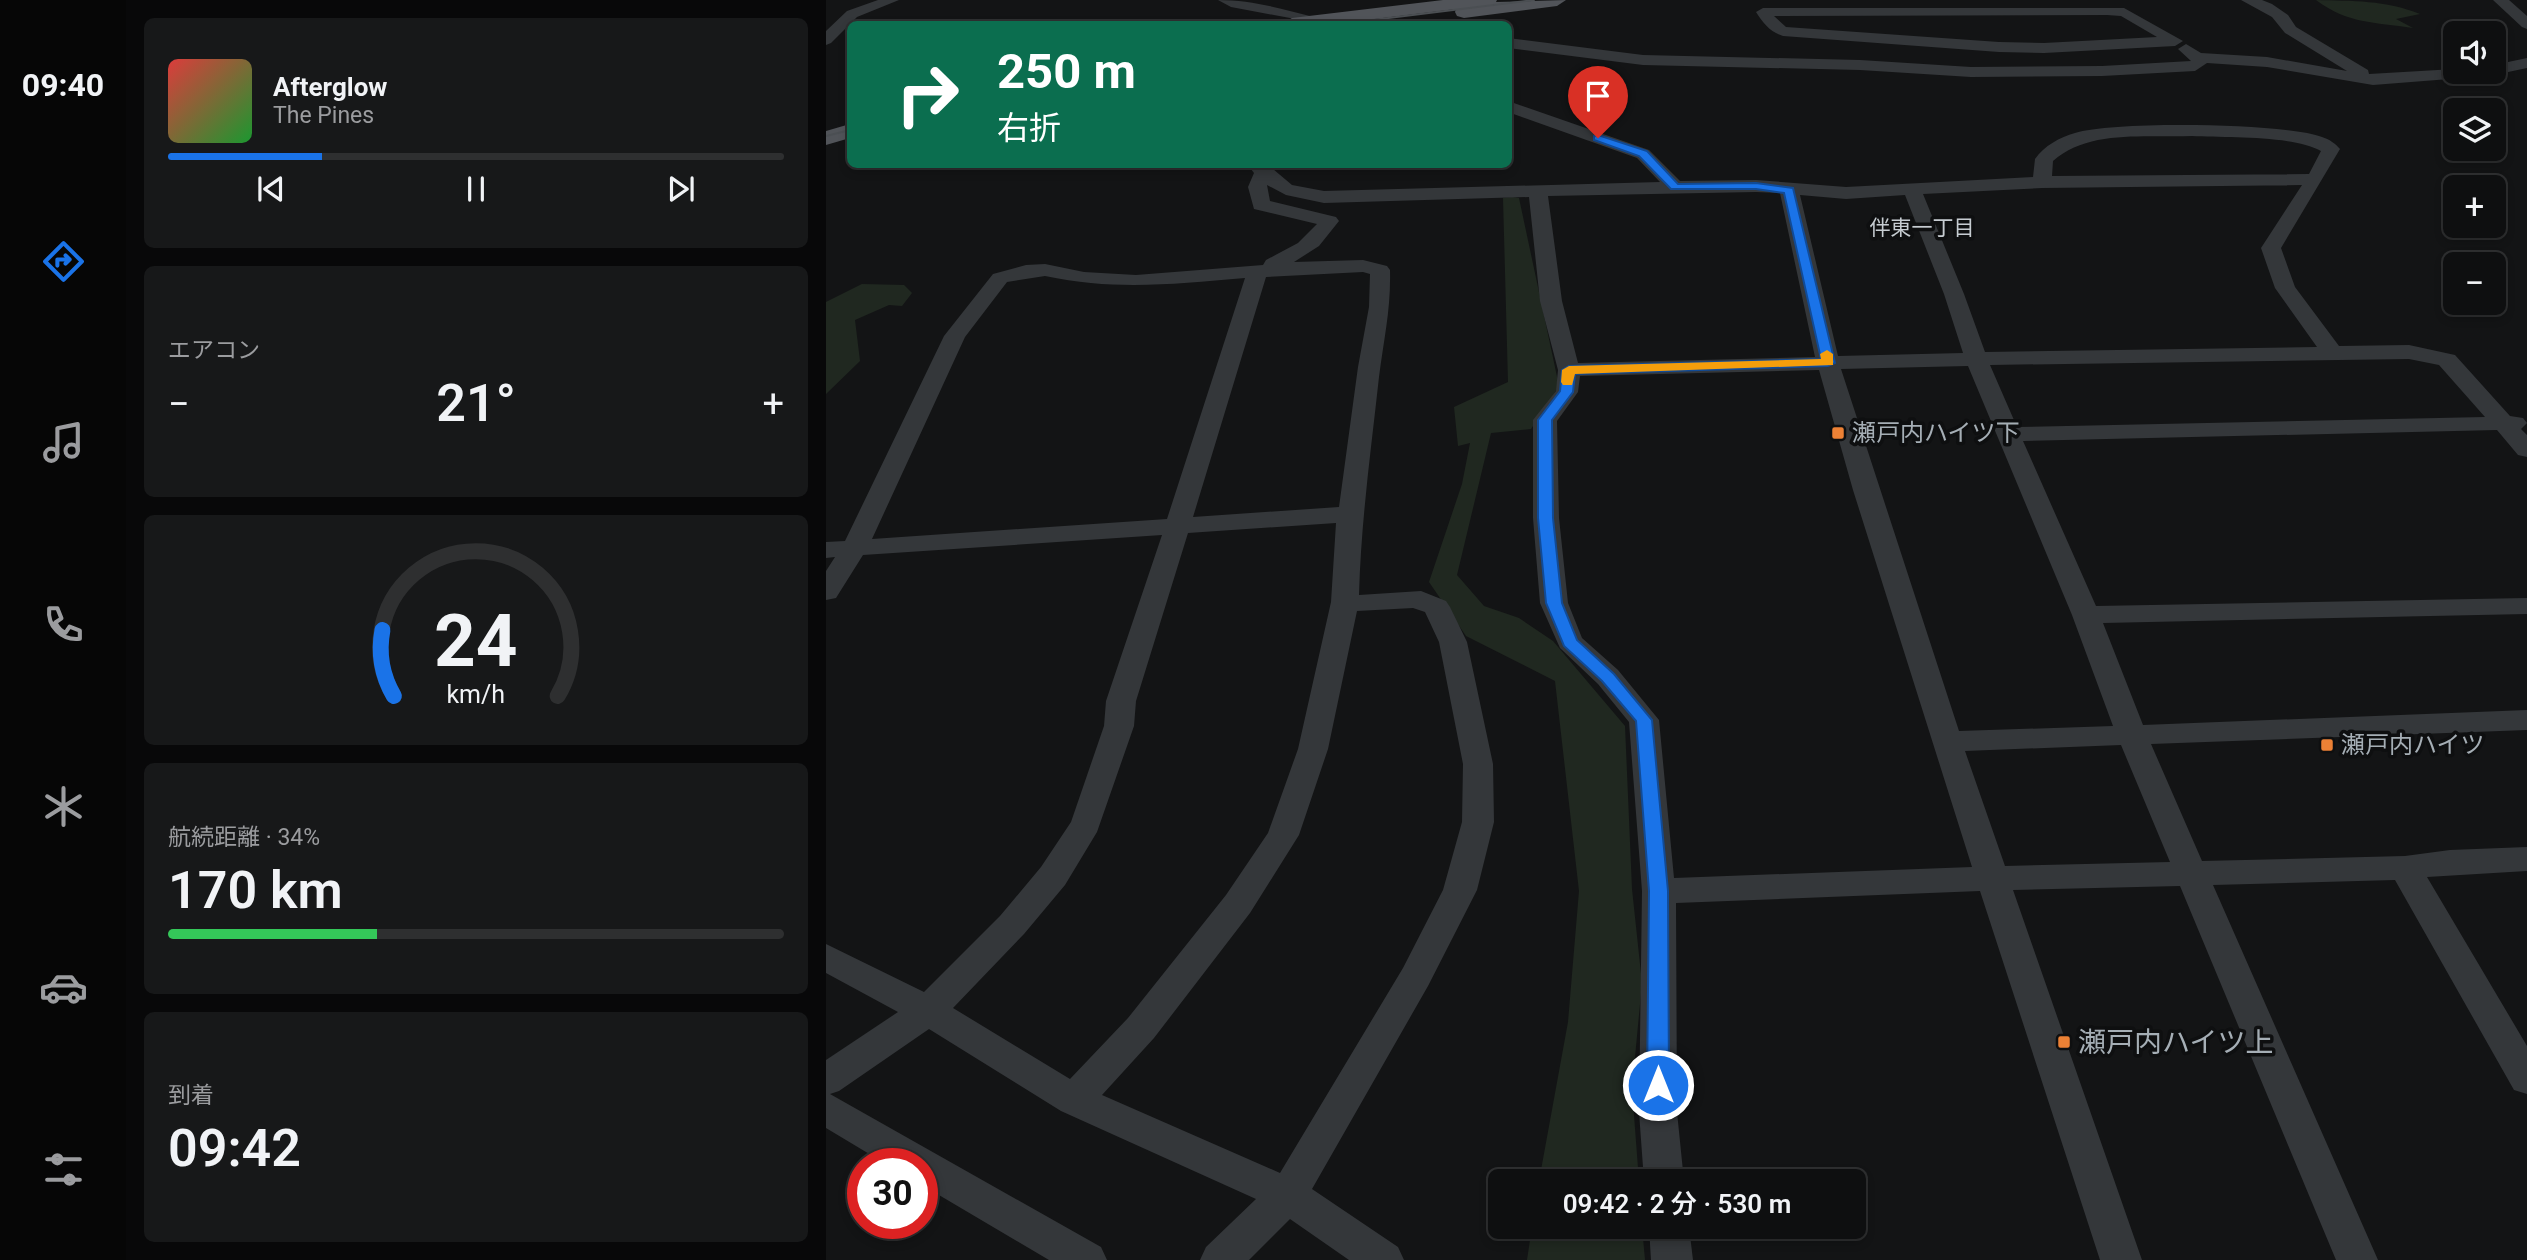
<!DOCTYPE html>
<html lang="ja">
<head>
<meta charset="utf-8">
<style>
	body { margin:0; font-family:Roboto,"Noto Sans JP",sans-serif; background:#171819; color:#f1f3f6; height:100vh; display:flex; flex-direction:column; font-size:26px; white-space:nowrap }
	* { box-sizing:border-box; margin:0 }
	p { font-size:23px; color:#9b9c9f }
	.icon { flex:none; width:38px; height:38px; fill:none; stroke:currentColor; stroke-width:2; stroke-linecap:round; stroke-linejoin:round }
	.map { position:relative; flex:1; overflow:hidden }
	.sheet { display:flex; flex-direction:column; gap:18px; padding:18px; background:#080809; width:700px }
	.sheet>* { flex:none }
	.top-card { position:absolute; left:21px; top:21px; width:665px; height:147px; border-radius:10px; box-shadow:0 4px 10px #0003,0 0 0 2px #2e2f30; background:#0b6e4f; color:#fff; overflow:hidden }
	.fabs { position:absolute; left:1617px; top:21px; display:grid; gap:14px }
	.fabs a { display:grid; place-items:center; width:63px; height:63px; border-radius:10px; background:#0e0f10; box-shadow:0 4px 10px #0003,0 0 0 2px #2e2f30; font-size:35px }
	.speed { position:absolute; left:21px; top:1148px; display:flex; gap:14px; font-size:35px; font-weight:700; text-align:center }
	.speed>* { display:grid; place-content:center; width:91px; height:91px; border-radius:50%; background:#0e0f10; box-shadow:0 4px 10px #0003,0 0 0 2px #2e2f30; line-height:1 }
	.speed .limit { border:10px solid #d22; background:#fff; color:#111 }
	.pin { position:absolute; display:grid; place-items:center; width:60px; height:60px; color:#fff; margin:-72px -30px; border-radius:50% 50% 50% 0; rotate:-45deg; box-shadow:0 0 7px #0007 }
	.pin .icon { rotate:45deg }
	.me { position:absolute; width:77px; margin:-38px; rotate:0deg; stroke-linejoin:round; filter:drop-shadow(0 0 5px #0008) }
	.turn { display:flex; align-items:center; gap:24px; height:147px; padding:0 35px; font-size:32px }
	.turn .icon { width:91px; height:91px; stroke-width:2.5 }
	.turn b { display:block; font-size:49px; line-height:60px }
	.big { font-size:52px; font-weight:600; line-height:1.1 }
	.sheet .widget { flex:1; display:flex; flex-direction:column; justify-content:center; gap:10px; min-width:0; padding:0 24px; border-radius:10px; background:#171819 }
	.sheet .dial { align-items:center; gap:0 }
	.dial svg { height:182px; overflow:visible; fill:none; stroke:#2e2f30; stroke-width:7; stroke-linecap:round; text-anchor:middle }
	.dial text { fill:#f1f3f6; stroke:none }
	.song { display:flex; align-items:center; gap:21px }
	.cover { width:84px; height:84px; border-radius:10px; background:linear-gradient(135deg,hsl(0 70% 55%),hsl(130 70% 35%)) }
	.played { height:7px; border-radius:4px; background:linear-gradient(90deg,#1a73e8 25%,#2e2f30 25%) }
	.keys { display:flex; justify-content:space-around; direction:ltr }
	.heat { display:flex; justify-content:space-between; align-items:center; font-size:38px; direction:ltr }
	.charge { height:10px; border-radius:5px; background:linear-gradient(90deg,#34c759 34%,#2e2f30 0) }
	.trip { position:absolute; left:662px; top:1169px; width:378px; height:70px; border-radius:10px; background:#0e0f10; box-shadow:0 4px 10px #0003,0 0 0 2px #2e2f30; font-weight:600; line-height:70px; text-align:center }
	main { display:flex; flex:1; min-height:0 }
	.tab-bar { display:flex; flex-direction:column; width:126px; justify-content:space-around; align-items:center; background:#060606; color:#9b9c9f }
	.tab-bar .icon { width:49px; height:49px }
	.tab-bar .on { color:#1a73e8 }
	.tab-bar b { font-size:32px; color:#f1f3f6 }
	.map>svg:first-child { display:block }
</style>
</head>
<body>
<main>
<nav class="tab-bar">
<b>09:40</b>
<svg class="icon on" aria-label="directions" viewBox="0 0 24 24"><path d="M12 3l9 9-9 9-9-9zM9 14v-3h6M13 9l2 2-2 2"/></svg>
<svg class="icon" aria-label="music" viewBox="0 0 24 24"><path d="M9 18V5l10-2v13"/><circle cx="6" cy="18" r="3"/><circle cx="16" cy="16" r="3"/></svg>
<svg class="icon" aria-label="phone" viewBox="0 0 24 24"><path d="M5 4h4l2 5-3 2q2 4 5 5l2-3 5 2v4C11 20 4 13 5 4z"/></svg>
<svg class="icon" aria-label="climate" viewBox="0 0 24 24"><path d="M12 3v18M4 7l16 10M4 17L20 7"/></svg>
<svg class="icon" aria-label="car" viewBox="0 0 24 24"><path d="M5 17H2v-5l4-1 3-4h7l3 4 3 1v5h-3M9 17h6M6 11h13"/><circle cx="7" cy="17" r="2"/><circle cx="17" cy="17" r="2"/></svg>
<svg class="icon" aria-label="filters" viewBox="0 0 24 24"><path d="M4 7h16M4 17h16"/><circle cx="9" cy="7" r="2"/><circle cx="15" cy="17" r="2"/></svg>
</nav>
<section class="sheet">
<div class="widget">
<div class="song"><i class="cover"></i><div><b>Afterglow</b><p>The Pines</p></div></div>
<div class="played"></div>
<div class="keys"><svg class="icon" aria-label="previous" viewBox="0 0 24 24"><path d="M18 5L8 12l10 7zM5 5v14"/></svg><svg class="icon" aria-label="pause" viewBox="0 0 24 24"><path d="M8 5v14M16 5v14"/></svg><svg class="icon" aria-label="next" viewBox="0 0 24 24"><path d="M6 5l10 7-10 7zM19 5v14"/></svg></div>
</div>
<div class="widget"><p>エアコン</p>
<div class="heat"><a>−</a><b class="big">21°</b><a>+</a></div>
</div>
<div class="widget dial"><svg viewBox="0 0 100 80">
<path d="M14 69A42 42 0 1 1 86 69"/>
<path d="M14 69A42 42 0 0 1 9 40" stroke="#1a73e8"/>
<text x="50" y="56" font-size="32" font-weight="700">24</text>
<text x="50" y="72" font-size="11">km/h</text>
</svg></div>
<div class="widget"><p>航続距離 · 34%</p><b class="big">170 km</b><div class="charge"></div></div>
<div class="widget"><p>到着</p><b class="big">09:42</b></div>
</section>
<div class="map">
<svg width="1701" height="1260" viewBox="0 0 1701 1260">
	<rect width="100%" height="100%" fill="#131415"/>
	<g fill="#202820">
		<path d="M 1490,0 C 1527,1 1559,0 1594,14 L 1570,19 L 1587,28 C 1548,22 1522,24 1490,0 Z"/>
		<path d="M 686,197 L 693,198 L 733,386 L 705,429 L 665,433 L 631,575 L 658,606 L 693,618 L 727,641 L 799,726 L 806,889 L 816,983 L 806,1089 L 813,1181 L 713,1181 L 742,1022 L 753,891 L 729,681 L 640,636 L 603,582 L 636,484 L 644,443 L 632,446 L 628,407 L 682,382 L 677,198 Z"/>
		<path d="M 36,284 L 78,285 L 86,293 L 76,306 L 63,305 L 29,320 L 34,361 L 0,394 L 0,302 Z"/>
		<path d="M 706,1227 L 816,1227 L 819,1260 L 701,1260 Z"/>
	</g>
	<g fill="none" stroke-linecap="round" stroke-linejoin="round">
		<g fill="#34373a" fill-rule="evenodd">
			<path d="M 52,0 L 73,0 L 31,17 L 5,43 L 0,45 L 0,31 L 21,11 Z"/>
			<path d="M 392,0 C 426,0 456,9 488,17 C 506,21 529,19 548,19 L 556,24 L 480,24 L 464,18 L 405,7 Z"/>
			<path d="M 1415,0 L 1436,0 L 1446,4 L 1462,15 L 1470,27 L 1542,70 L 1543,74 L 1629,69 L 1629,72 L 1657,72 L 1649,77 L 1547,85 L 1441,67 L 1381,63 L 1369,71 L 1276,76 L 1145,77 L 1034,70 L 817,65 L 682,48 L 682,38 L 817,55 L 1034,60 L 1145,67 L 1276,66 L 1365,61 L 1352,49 L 1360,44 L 1375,53 L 1441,57 L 1521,71 L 1459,33 L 1446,17 Z"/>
			<path d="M 1667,0 L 1683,0 L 1701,16 L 1701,29 L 1696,27 Z"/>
			<path d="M 937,8 L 1298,8 L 1357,41 L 1349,46 L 1218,53 L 1173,52 L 957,36 C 944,32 937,23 930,12 ZM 1281,15 L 1295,16 L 1331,37 L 1218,43 L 1173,42 L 960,27 L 948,16 Z"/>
			<path d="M 1701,58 L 1701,68 L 1668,75 L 1661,72 L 1668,72 L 1668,65 Z"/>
			<path d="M 682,101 L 823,150 L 854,181 L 930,180 L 1020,187 L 1207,177 L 1209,159 C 1218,146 1234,137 1249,133 C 1289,121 1458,123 1496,137 C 1503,139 1510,144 1514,149 L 1455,248 L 1469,287 L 1513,346 L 1583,345 L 1629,355 L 1684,416 L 1697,418 L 1701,423 L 1695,429 L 1701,435 L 1701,457 L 1692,455 L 1671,430 L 1197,441 L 1270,606 L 1701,598 L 1701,614 L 1277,623 L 1317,725 L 1701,710 L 1701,730 L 1325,744 L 1376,861 L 1579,856 L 1624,850 L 1701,847 L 1701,871 L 1601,877 L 1701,1046 L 1701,1094 L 1688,1090 L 1569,880 L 1387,885 L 1552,1260 L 1510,1260 L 1354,886 L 1187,890 L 1316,1260 L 1274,1260 L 1154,891 L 850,903 L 851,1112 L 858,1181 L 818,1181 L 813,1112 L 816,891 L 803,722 L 772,684 L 734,648 L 714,603 L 707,518 L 707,420 L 730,391 L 732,370 L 714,301 L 703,197 L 498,203 L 460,195 L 441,185 L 444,201 L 510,217 L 513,221 L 493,246 L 468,262 L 537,260 L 561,266 L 564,270 C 565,309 558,338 553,377 C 545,450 535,521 533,595 L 595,591 L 620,601 L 624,607 L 641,642 L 667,764 L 668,822 L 651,890 L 602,986 L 486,1189 L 572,1247 L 578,1260 L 523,1260 L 464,1219 L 423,1260 L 374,1260 L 380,1247 L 430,1199 L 235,1111 L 103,1029 L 13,1091 L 4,1094 L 275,1247 L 281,1260 L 223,1260 L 96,1185 L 96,1164 L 60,1164 L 0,1128 L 0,1060 L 72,1012 L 0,973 L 0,944 L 98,992 L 174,916 L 215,867 L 245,822 L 278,726 L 280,701 L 336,535 L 37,555 L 10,598 L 0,600 L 0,571 L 9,557 L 0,558 L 0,542 L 19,541 L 118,336 L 167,274 L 200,265 L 219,264 L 258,272 L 310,275 L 437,265 L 440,260 L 472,243 L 491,224 L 428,209 L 422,187 L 428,173 L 421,164 L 441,164 L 466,185 L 498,191 L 834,182 L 811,158 L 682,112 ZM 1366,136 C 1400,138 1467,135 1495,151 L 1483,174 L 1226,176 L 1227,161 C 1263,129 1321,138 1366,136 ZM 1476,185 L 1435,248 L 1449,288 L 1491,347 L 1159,352 L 1138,294 L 1097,194 L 1216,188 ZM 930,192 L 954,193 L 989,357 L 752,363 L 736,301 L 722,196 ZM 974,195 L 1020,199 L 1079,195 L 1118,294 L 1137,353 L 1012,356 ZM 537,272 L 544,274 L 543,307 L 532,367 L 513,507 L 367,517 L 440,277 ZM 219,276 C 291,291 346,284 419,278 L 341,519 L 46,539 L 139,337 L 181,282 ZM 1583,359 L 1613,365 L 1659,417 L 1191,427 L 1164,365 ZM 1142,366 L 1246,615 L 1287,726 L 1133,731 L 1015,369 ZM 993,370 L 1027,490 L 1146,867 L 848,878 L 833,720 L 792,670 L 756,638 L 742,603 L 733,518 L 731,421 L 752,392 L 754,376 ZM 510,523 L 505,602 L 472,749 L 442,833 L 400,895 L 302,1018 L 244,1079 L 127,1008 L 198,934 L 239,885 L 271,832 L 308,726 L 310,701 L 362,533 ZM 587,608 L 599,612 L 613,642 L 637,764 L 636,822 L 617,890 L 577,968 L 454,1173 L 276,1095 L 328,1038 L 424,913 L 473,835 L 502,749 L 531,611 ZM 1295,745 L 1344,862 L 1179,866 L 1139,751 Z"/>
			<path d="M 823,1227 L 863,1227 L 867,1260 L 825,1260 Z"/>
		</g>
		<g fill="#515459" fill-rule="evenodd">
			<path d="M 617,0 L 671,0 L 670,2 L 740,0 L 731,6 L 638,18 L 631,16 L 629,12 L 630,9 L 508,24 L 457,24 L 466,18 Z"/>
			<path d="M 24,124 L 24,138 L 0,145 L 0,131 Z"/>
		</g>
		<g stroke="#4b4f53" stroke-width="2">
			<path d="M 490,24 L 521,21"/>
			<path d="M 514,24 L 708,0"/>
			<path d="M 0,136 L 24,130"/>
		</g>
	</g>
	<path fill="#1a73e8" stroke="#114b97" stroke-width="2" d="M 772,135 L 821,151 L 852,184 L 930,183 L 967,188 L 1009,363 L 1002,366 L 749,374 L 747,392 L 726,420 L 727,518 L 736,603 L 751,640 L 788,674 L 826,720 L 842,891 L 843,1085 L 840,1091 L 832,1093 L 824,1091 L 821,1085 L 823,891 L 810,721 L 776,681 L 738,646 L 720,603 L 712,518 L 712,420 L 734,391 L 736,370 L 743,366 L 995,359 L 958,193 L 930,189 L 845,189 L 813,156 L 768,140 L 768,136 Z"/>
	<path fill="#f59e0b" d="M 1001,350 L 1007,354 L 1007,365 L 749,374 L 746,385 L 737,385 L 735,382 L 736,370 L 743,366 L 995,359 L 994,354 Z"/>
	<g fill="#ec8135" stroke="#0e0f10" stroke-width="2.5">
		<rect x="1005" y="426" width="14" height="14" rx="3.5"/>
		<rect x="1494" y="738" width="14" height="14" rx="3.5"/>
		<rect x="1231" y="1035" width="14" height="14" rx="3.5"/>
	</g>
	<g text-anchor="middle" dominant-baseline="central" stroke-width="7" stroke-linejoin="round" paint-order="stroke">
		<g font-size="21" fill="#c6ccd1" stroke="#0e0f10">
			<text x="1096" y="228">伴東一丁目</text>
		</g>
		<g font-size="24" fill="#a5aeb5" stroke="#0e0f10" text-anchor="start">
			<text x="1026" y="433">瀬戸内ハイツ下</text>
			<text x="1515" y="745">瀬戸内ハイツ</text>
		</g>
		<g font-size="28" fill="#a5aeb5" stroke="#0e0f10" text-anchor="start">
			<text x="1252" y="1042">瀬戸内ハイツ上</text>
		</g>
	</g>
</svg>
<div class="fabs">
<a><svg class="icon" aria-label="sound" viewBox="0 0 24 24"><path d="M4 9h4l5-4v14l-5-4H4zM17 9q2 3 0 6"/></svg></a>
<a><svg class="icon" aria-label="layers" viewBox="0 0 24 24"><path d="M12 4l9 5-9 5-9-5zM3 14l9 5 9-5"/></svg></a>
<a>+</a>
<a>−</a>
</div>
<div class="speed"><div class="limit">30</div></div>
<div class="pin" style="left:772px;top:138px;background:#d93025"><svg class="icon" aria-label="arrive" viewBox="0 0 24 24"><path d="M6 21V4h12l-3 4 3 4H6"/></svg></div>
<svg class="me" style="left:832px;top:1085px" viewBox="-20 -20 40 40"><circle r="17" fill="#1a73e8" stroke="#fff" stroke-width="3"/><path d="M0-11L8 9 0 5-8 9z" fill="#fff"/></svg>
<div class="trip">09:42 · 2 分 · 530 m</div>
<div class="top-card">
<div class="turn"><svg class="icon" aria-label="right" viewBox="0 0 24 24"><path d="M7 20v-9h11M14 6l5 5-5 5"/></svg><div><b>250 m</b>右折</div></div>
</div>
</div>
</main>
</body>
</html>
